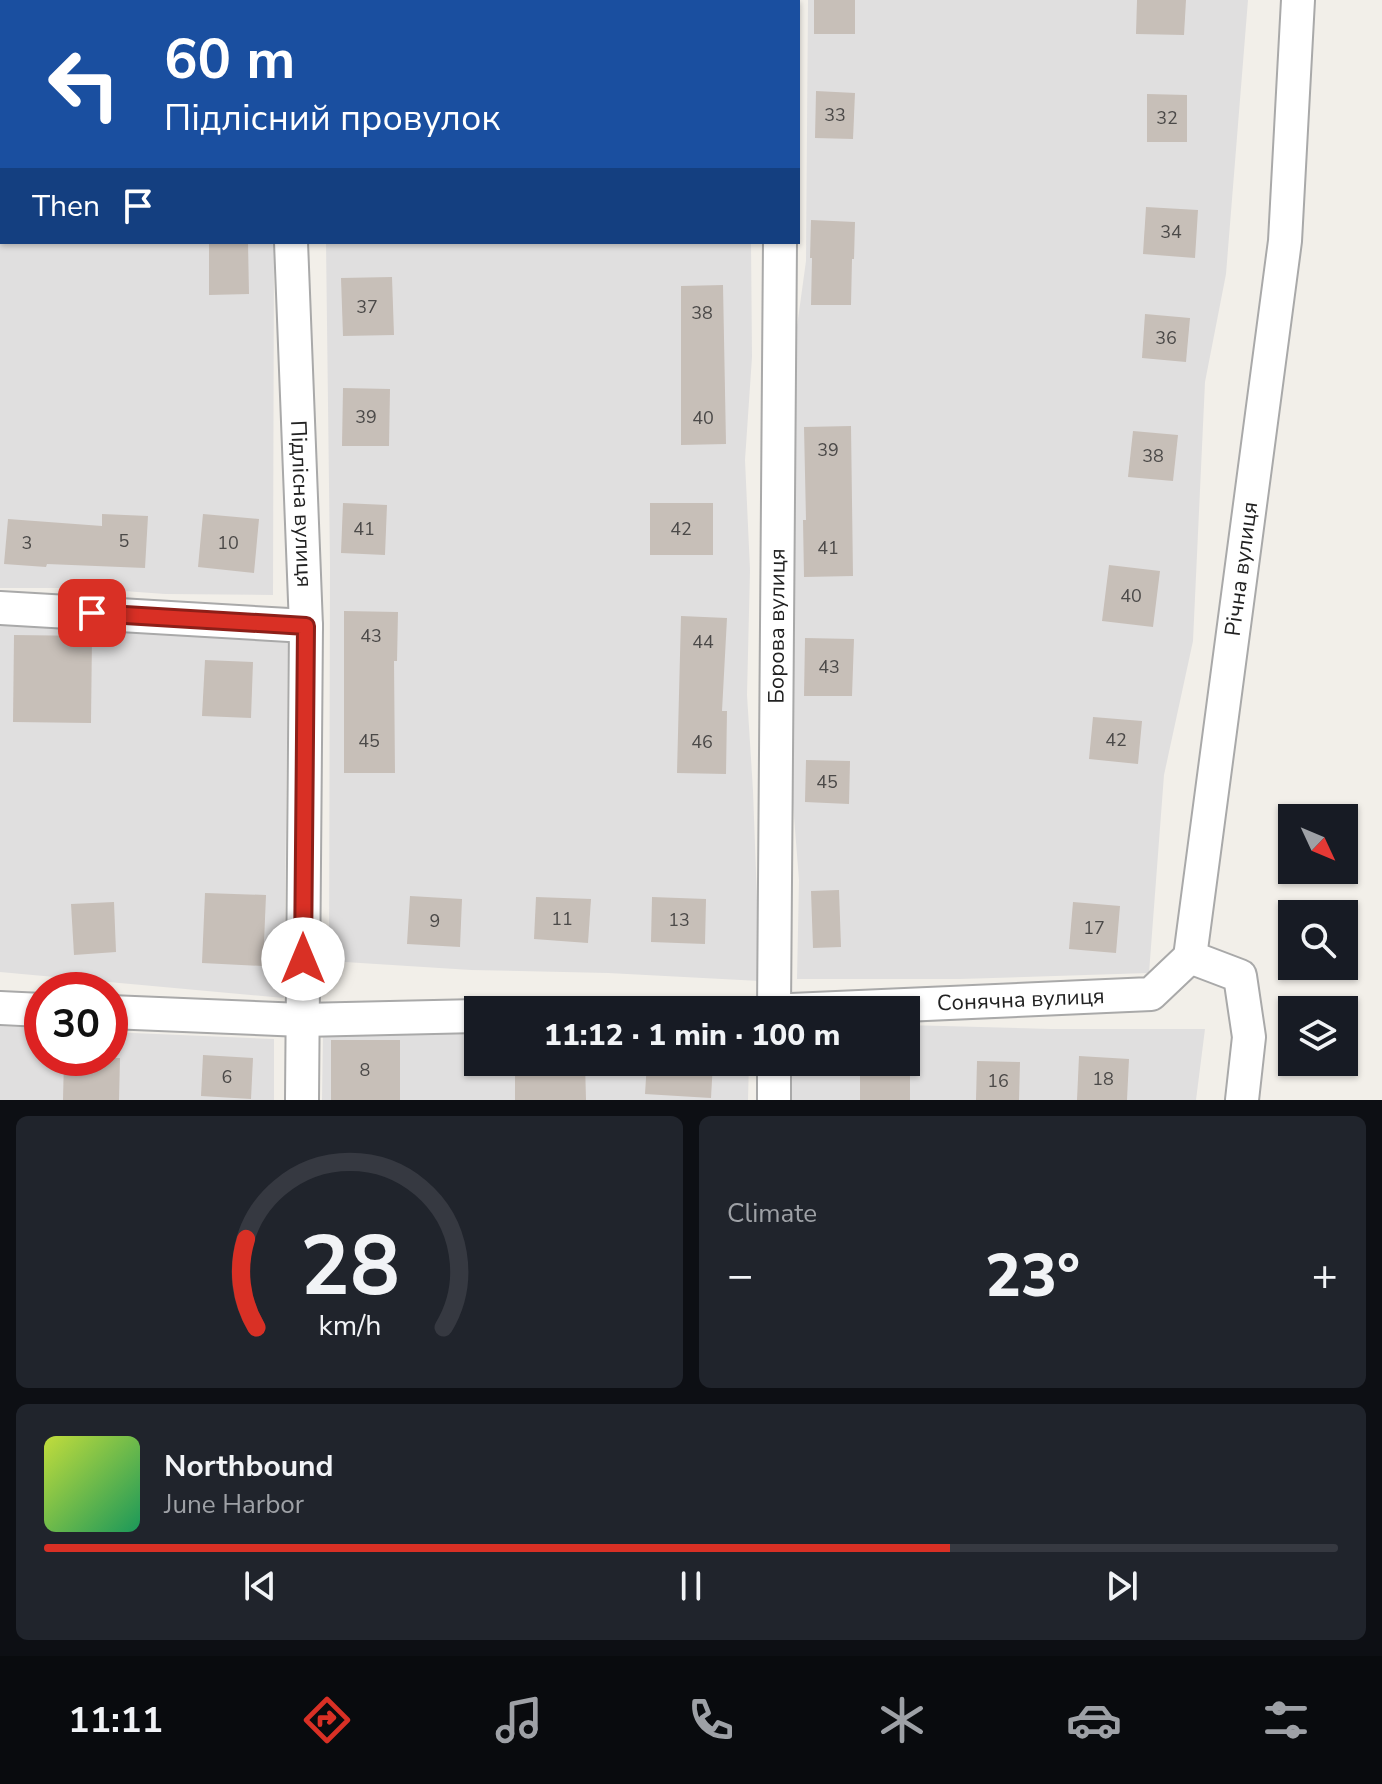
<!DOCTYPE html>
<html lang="en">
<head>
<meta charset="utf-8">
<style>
	body { margin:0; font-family:"Nunito Sans",sans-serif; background:#20242c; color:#f1f3f6; height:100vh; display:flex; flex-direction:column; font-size:30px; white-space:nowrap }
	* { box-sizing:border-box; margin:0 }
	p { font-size:26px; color:#9ea1a6 }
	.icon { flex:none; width:44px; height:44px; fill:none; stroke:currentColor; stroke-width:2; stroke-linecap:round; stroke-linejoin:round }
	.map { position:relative; height:1100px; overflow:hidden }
	.sheet { display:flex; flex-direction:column; gap:16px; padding:16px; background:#0d0f14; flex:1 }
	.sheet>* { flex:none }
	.hud { position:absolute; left:0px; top:0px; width:800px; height:244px; box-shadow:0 2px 6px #0004; background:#1a4fa0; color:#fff; overflow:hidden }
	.needle { width:52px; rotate:134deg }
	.controls { position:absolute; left:1278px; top:804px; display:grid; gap:16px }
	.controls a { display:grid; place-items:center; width:80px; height:80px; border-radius:0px; background:#171b24; box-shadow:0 2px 6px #0004; font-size:40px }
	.speed { position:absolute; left:24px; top:972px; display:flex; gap:16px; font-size:40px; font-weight:700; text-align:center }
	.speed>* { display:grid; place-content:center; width:104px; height:104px; border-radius:50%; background:#171b24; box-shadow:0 2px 6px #0004; line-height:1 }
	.speed .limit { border:12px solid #d22; background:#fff; color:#111 }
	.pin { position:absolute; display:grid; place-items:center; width:68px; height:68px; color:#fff; margin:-34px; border-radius:16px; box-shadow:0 4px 12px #0006 }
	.me { position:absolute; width:88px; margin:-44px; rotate:0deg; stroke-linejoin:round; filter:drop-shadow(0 0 6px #0008) }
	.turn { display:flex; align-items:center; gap:28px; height:168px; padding:0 32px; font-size:36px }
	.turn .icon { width:104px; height:104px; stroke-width:2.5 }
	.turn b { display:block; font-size:56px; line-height:68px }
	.then { display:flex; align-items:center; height:76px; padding:0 32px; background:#0003; gap:16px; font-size:30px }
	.big { font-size:60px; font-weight:800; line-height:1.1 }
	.sheet .widget { flex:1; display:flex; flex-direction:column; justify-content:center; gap:12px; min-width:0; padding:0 28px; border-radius:12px; background:#20242c }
	.sheet .dial { align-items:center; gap:0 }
	.dial svg { height:208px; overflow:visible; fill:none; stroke:#363941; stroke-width:7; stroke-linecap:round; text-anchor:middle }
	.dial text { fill:#f1f3f6; stroke:none }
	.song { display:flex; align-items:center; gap:24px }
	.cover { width:96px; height:96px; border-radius:12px; background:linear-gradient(135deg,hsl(70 70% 55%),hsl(150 70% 35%)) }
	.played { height:8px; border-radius:4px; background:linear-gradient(90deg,#d93025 70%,#363941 70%) }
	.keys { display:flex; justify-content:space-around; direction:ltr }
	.heat { display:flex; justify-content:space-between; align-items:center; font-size:44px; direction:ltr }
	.sheet .tiles { flex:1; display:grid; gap:16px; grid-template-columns:1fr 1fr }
	.widget:last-child { grid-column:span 2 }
	.trip { position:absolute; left:464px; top:996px; width:456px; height:80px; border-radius:0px; background:#171b24; box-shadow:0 2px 6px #0004; font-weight:800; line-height:80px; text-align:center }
	.menu { display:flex; height:128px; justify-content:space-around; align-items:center; background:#090b0e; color:#9ea1a6 }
	.menu .icon { width:56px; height:56px }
	.menu .active { color:#d93025 }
	.menu b { font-size:36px; color:#f1f3f6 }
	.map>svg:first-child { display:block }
</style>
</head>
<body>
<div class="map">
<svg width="1382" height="1100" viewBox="0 0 1382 1100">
	<rect width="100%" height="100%" fill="#f2efe9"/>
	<g fill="#e0dfdf">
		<path d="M 0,0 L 270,0 L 270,2 L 2,2 L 2,242 L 274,242 L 273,595 L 165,594 L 83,588 L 0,588 Z"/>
		<rect x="334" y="0" width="421" height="2"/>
		<path d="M 808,0 L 1248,0 L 1226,274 L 1205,382 L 1193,641 L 1164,775 L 1149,973 L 960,979 L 797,979 L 799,880 L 789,753 L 790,377 L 806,261 Z"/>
		<path d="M 326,242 L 751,242 L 752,357 L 745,460 L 750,570 L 747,695 L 753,791 L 760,981 L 608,973 L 471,970 L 329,961 L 330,566 Z"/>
		<path d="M 0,624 L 288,642 L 284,998 L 0,972 Z"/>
		<path d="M 906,1025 L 1051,1029 L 1205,1029 L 1196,1100 L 789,1100 L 790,1062 L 906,1062 Z"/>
		<path d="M 0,1026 L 42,1028 L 42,1058 L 110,1058 L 110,1032 L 274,1039 L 274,1100 L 0,1100 Z"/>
		<path d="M 323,1033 L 478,1033 L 478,1062 L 749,1062 L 748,1100 L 322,1100 Z"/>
	</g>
	<g fill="#c7bfb8">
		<rect x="814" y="0" width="41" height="34"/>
		<path d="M 1137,0 L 1186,0 L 1184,35 L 1136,34 Z"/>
		<path d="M 816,91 L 855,93 L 853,139 L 815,138 Z"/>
		<path d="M 1147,94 L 1187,95 L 1187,142 L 1147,142 Z"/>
		<path d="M 1146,207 L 1198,210 L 1195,258 L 1143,254 Z"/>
		<path d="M 811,220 L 855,222 L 854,259 L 852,259 L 851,305 L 811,305 L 812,258 L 810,258 Z"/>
		<path d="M 209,242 L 248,242 L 249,294 L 209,295 Z"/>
		<path d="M 392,277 L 394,335 L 343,336 L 341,278 Z"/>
		<path d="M 723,285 L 726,444 L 681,445 L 681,286 Z"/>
		<path d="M 1145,314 L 1190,318 L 1186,362 L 1142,358 Z"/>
		<path d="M 343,388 L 390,389 L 389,446 L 342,446 Z"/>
		<path d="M 851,426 L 853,576 L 804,577 L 803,520 L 806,520 L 804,427 Z"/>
		<path d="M 1133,431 L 1178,435 L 1173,481 L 1128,477 Z"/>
		<path d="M 343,503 L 387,505 L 385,555 L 341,553 Z"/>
		<rect x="650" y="503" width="63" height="52"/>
		<path d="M 102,514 L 148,516 L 145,568 L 47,564 L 46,567 L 4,564 L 8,519 L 102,526 Z"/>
		<path d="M 203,514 L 259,519 L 254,573 L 198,567 Z"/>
		<path d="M 1109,565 L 1160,571 L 1153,627 L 1102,621 Z"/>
		<path d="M 344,611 L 398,612 L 397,661 L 394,661 L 395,773 L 344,773 Z"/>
		<path d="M 681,616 L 727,618 L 722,711 L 727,711 L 726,774 L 677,773 Z"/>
		<path d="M 14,635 L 92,636 L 91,723 L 13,722 Z"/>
		<path d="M 805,638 L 854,639 L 852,696 L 804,696 Z"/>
		<path d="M 205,660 L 253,662 L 251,718 L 202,716 Z"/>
		<path d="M 1093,717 L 1142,721 L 1138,764 L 1089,759 Z"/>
		<path d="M 806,760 L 850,761 L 849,804 L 805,802 Z"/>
		<path d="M 839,890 L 841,947 L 813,948 L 811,891 Z"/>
		<path d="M 205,893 L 266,895 L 263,966 L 202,963 Z"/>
		<path d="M 410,896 L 462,899 L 460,947 L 407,944 Z"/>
		<path d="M 536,897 L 591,899 L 588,943 L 534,939 Z"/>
		<path d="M 652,897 L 706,899 L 705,944 L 651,942 Z"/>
		<path d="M 114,902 L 116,952 L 74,955 L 71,904 Z"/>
		<path d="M 1073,902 L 1120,906 L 1116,953 L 1069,949 Z"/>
		<rect x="331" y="1040" width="69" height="60"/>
		<path d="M 203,1055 L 253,1058 L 251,1099 L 201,1096 Z"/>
		<path d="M 1079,1056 L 1129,1059 L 1127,1100 L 1077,1100 Z"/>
		<path d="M 64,1058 L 120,1058 L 119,1100 L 63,1100 Z"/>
		<path d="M 977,1061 L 1020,1062 L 1019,1100 L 976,1100 Z"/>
		<path d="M 515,1062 L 585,1062 L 586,1100 L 515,1100 Z"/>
		<path d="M 647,1062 L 713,1062 L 711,1098 L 645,1094 Z"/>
		<rect x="860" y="1062" width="50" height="38"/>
	</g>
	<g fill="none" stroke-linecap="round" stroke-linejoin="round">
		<defs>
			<g id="street">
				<path d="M 300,2 L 301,0"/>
				<path d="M 782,2 L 782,0"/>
				<path id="s1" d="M 291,242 L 306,626 L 302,1100"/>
				<path d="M 0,608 L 306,626"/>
				<path d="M 0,1008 L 42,1010"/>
				<path id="s2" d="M 774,1010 L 780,242"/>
				<path id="s3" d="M 791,1010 L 1151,994 L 1190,957"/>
				<path d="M 110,1012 L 302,1020 L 478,1016"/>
				<path d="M 774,1100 L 774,1062"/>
				<path id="s4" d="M 1242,1100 L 1249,1037 L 1240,976 L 1190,957 L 1285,241 L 1298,0"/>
			</g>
		</defs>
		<use href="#street" stroke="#a9a9a9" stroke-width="36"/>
		<use href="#street" stroke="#fff" stroke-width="32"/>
	</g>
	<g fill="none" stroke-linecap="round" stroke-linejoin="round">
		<defs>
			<path id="route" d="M 92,613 L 306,626 L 303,959"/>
		</defs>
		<use href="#route" stroke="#8d1f18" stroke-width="20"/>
		<use href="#route" stroke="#d93025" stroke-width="14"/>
	</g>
	<g text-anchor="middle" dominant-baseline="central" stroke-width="7" stroke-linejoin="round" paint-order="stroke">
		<g font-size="18" fill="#4b4948">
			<text x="835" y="115">33</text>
			<text x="1167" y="118">32</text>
			<text x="1171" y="232">34</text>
			<text x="367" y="307">37</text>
			<text x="702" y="313">38</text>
			<text x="1166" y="338">36</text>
			<text x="366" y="417">39</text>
			<text x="703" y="418">40</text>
			<text x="828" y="450">39</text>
			<text x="1153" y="456">38</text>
			<text x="364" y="529">41</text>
			<text x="681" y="529">42</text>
			<text x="124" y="541">5</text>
			<text x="27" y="543">3</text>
			<text x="228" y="543">10</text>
			<text x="828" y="548">41</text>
			<text x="1131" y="596">40</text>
			<text x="371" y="636">43</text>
			<text x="703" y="642">44</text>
			<text x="829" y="667">43</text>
			<text x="1116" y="740">42</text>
			<text x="369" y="741">45</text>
			<text x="702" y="742">46</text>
			<text x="827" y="782">45</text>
			<text x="562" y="919">11</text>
			<text x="679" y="920">13</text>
			<text x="435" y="921">9</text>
			<text x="1094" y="928">17</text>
			<text x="365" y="1070">8</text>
			<text x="227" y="1077">6</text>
			<text x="1103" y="1079">18</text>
			<text x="998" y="1081">16</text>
		</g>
		<g font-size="22" fill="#222" stroke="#fff">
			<text stroke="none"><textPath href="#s1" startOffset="262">Підлісна вулиця</textPath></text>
			<text stroke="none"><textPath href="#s4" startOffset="570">Річна вулиця</textPath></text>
			<text stroke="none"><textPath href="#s2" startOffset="384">Борова вулиця</textPath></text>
			<text stroke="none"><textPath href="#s3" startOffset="230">Сонячна вулиця</textPath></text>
		</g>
	</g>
</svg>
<div class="controls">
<a><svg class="needle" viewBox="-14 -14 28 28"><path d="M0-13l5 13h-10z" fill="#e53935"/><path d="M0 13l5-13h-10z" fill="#9ea1a6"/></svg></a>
<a><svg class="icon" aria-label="search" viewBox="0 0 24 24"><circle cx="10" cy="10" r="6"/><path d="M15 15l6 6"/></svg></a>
<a><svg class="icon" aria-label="layers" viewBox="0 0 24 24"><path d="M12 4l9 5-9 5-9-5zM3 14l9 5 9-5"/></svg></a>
</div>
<div class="speed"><div class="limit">30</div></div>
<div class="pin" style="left:92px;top:613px;background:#d93025"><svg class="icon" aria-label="arrive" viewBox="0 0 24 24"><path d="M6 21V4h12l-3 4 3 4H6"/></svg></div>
<svg class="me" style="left:303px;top:959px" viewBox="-20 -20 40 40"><circle r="19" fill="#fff"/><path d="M0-13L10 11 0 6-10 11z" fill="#d93025"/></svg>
<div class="trip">11:12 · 1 min · 100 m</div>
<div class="hud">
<div class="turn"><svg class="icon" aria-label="left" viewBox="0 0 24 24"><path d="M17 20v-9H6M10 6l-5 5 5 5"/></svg><div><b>60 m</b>Підлісний провулок</div></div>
<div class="then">Then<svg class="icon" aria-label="arrive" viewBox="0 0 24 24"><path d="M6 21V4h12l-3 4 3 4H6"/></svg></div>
</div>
</div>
<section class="sheet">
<div class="tiles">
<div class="widget dial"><svg viewBox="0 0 100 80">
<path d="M14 69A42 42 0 1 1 86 69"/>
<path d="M14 69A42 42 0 0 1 10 35" stroke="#d93025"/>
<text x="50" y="56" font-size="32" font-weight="700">28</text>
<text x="50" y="72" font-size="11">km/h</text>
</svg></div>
<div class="widget"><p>Climate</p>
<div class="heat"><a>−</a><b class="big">23°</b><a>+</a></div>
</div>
<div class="widget">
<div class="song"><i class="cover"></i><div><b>Northbound</b><p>June Harbor</p></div></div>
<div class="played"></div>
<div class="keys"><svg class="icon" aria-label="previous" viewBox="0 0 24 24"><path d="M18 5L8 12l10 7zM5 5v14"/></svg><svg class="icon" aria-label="pause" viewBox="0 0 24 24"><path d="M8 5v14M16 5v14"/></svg><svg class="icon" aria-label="next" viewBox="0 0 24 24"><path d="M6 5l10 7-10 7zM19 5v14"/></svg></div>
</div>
</div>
</section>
<nav class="menu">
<b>11:11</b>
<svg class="icon active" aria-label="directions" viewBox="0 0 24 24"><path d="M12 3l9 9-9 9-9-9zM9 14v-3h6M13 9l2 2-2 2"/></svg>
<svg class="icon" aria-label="music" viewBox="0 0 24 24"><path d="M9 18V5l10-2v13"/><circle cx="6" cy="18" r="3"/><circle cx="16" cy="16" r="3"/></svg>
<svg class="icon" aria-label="phone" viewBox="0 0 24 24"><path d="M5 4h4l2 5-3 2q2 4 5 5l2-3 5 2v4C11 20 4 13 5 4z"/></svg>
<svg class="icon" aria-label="climate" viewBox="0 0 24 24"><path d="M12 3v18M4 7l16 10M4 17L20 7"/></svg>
<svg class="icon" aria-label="car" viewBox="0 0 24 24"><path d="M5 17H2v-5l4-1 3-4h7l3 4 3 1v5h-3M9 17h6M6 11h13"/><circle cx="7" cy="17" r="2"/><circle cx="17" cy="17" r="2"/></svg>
<svg class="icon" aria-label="filters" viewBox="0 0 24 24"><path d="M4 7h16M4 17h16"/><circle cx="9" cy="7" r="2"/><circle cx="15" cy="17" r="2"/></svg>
</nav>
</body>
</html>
